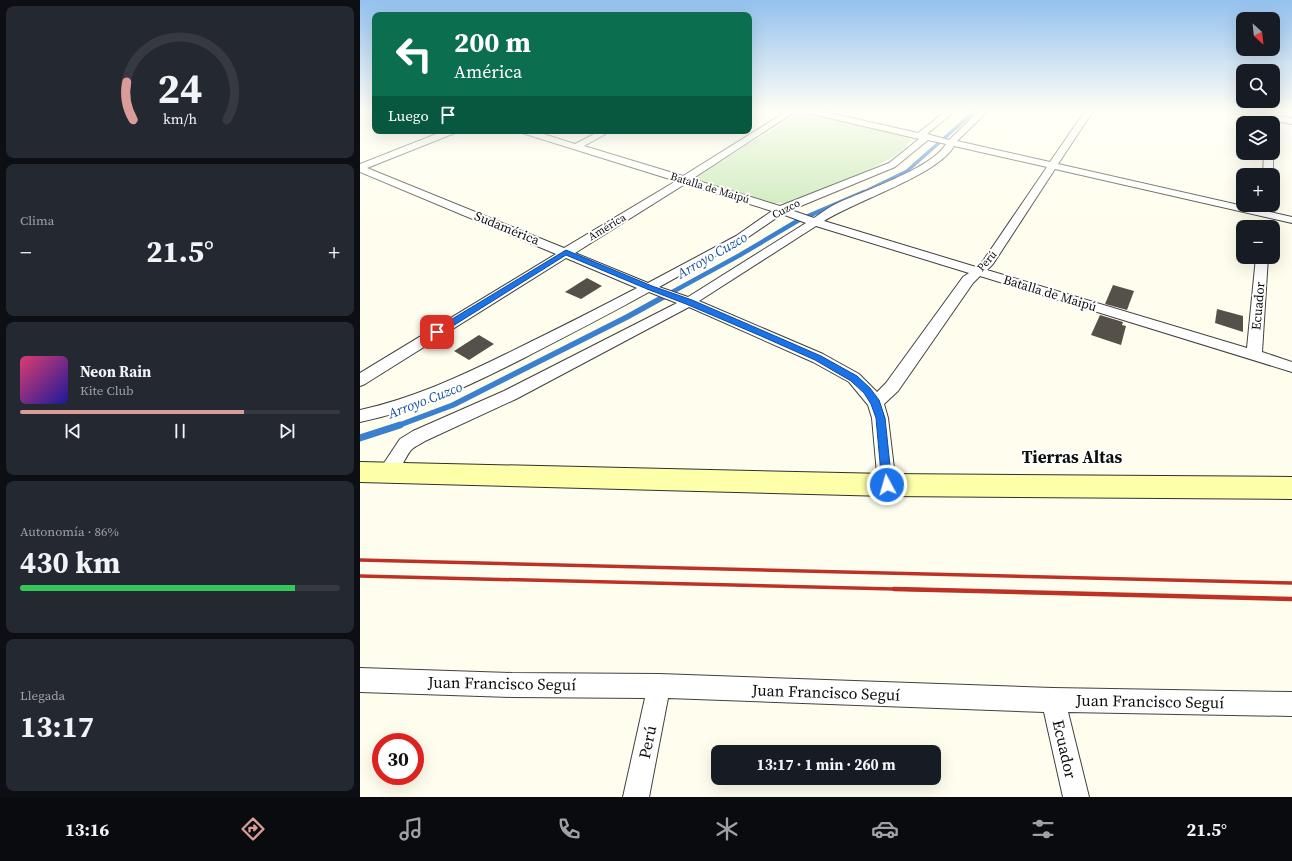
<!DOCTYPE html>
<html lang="es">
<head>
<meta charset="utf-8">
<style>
	body { margin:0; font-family:"Source Serif 4",serif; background:#242831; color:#f1f3f6; height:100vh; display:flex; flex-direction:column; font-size:15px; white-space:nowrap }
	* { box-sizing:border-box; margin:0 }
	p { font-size:13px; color:#9ea1a6 }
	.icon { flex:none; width:22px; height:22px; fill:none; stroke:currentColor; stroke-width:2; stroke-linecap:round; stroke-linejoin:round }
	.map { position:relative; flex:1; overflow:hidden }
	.panel { display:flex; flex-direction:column; gap:6px; padding:6px; background:#0d0f14; width:360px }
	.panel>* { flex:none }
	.guide { position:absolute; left:12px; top:12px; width:380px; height:122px; border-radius:8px; box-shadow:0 4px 16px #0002; background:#0b6e4f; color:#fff; overflow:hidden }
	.needle { width:26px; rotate:153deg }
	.tools { position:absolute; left:876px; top:12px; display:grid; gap:8px }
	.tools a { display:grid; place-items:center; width:44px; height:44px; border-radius:8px; background:#171b24; box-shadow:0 4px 16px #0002; font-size:20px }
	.speed { position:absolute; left:12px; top:733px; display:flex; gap:8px; font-size:20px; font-weight:700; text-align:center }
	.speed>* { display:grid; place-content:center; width:52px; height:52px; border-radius:50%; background:#171b24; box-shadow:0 4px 16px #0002; line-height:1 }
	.speed .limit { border:6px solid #d22; background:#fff; color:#111 }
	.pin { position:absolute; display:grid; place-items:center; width:34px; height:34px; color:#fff; margin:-17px; border-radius:8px; box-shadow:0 2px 6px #0006 }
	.me { position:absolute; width:44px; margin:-22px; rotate:354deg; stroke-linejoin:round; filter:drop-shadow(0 0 3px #0008) }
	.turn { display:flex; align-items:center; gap:14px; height:84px; padding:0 16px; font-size:18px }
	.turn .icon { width:52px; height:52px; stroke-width:2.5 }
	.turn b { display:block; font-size:28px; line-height:34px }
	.then { display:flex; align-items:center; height:38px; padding:0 16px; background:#0003; gap:8px; font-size:15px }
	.big { font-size:30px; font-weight:700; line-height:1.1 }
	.panel .tile { flex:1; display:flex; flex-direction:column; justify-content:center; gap:6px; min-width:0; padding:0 14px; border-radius:8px; background:#242831 }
	.panel .dial { align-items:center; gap:0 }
	.dial svg { height:104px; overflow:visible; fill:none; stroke:#363941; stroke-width:7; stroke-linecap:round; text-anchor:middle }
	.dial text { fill:#f1f3f6; stroke:none }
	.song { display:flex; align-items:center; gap:12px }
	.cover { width:48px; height:48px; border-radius:6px; background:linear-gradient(135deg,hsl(340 70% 55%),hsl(240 70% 35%)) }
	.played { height:4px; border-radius:2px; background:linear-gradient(90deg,#da9c98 70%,#363941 70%) }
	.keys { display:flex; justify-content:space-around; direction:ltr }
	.heat { display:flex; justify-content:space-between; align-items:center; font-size:22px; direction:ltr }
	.charge { height:6px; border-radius:3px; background:linear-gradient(90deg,#34c759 86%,#363941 0) }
	.trip { position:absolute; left:351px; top:745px; width:230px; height:40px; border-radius:8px; background:#171b24; box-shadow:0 4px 16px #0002; font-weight:700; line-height:40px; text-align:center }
	.tabs { display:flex; height:64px; justify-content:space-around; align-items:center; background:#090b0e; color:#9ea1a6 }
	.tabs .icon { width:28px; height:28px }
	.tabs .current { color:#da9c98 }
	.tabs b { font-size:18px; color:#f1f3f6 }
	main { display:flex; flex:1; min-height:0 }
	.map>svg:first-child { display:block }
</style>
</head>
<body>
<main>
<section class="panel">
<div class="tile dial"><svg viewBox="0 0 100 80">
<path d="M14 69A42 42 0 1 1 86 69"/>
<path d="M14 69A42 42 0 0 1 9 40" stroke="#da9c98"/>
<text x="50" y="56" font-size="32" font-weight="700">24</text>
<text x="50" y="72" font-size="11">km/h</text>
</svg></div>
<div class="tile"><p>Clima</p>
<div class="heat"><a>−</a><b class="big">21.5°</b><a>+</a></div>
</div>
<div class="tile">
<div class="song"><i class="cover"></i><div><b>Neon Rain</b><p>Kite Club</p></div></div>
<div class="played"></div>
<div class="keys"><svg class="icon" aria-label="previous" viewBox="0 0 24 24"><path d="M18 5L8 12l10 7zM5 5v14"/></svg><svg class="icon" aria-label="pause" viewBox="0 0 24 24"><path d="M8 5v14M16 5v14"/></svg><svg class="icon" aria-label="next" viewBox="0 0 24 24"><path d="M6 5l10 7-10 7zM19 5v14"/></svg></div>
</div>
<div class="tile"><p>Autonomía · 86%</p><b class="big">430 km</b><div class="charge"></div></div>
<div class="tile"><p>Llegada</p><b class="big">13:17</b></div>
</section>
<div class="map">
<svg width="932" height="797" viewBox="0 0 932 797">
	<rect width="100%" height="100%" fill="#fffeee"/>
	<path fill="#cbe9b8" d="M 442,111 L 538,133 L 548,137 L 550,140 C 542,163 450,193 425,203 L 413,203 L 334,178 Z"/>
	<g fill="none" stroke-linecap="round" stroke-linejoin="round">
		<path stroke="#3a80ce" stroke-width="3.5" d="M 502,193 L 547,171 L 615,111"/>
		<path stroke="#3a80ce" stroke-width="4.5" d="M 305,296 L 380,255 L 439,220 L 504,192"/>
		<path stroke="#3a80ce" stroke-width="5.5" d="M 37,426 L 93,405 L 267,317 L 307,295"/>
		<path stroke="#3a80ce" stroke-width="7" d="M 0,438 L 40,425"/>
	</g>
	<g fill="#56504a">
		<path d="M 227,278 L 242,286 L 221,299 L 205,292 Z"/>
		<path d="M 753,285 L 774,291 L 767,310 L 745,304 Z"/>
		<path d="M 857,309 L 883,316 L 883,332 L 855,323 Z"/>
		<path d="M 740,315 L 763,322 L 762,325 L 766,326 L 761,345 L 731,335 Z"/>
		<path d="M 119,335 L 134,344 L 109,360 L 94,351 Z"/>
	</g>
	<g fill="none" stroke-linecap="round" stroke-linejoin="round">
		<defs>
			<g id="street">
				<path d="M 427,111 L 436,111 L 332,179 L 420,206 L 529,163 L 559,139 L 448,113 L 447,111 L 461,111 L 558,133 L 586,111 L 595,111 L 567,134 L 589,140 L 619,111 L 628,111 L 597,141 L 690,162 L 725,111 L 733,111 L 698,164 L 932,217 L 932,223 L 695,169 L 633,264 L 627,270 L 887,348 L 896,257 L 908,257 L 902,352 L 932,362 L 932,372 L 620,276 L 613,283 L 538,391 L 524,404 L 528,418 L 536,485 L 533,491 L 527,493 L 521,491 L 518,485 L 512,418 L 508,405 L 489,382 L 453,362 L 329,307 L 156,399 L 65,441 C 61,444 55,446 51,450 C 42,461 38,483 21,477 L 18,472 L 40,439 L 53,431 L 144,391 L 317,303 L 289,292 C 248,315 206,336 164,358 C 111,385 59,410 0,422 L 0,410 C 51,399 97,378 144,355 C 189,333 233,311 277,288 L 206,258 L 5,384 L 0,386 L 0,373 L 196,254 L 0,172 L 0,164 L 84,131 L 96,131 L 95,133 L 7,168 L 204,248 L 316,181 L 162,133 L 161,131 L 174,131 L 215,144 L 240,131 L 251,131 L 224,146 L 323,176 ZM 568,140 L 586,144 C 572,169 499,192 472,206 C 465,210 460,214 454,218 L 431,210 L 535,167 ZM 594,146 L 687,167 L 623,261 L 616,267 L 464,221 C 495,201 578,175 594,146 ZM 325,184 L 412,211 L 376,236 L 288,283 L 215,253 ZM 422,214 L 446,223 L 328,297 L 299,287 L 384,240 ZM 456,226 L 609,273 L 603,277 L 526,383 L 517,392 L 499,374 L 463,354 L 339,301 Z"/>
				<path d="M 868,111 L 886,111 L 932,118 L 932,124 L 872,113 Z"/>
				<path d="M 913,152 L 913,175 L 903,175 L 904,153 Z"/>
				<path d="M 0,668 L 152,673 L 299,674 L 693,688 L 932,692 L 932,716 L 708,712 L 729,797 L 703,797 L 684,712 L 308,698 L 289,797 L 263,797 L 285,698 L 152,697 L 0,692 Z"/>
			</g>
			<path id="secondary" d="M 0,462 L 527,474 L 932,477 L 932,499 L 527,496 L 0,482 Z"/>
		</defs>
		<use href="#street" stroke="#414141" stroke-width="2"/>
		<use href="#secondary" stroke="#303030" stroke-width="2"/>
		<use href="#street" fill="#fff" fill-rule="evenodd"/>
		<use href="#secondary" fill="#feffa9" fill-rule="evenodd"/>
		<g stroke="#be3125" stroke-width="3.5">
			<path d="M 0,560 L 932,583"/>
			<path d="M 0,576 L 575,590"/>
		</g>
		<path stroke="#be3125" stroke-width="4.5" d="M 534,589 L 932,599"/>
	</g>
	<linearGradient id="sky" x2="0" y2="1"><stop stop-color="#93c1ee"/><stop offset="0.5" stop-color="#fffff7"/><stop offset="1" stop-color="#fffff7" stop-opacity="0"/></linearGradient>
	<rect width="932" height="222" fill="url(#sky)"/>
	<path fill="#1a73e8" stroke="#114b97" d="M 206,250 L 292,286 L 332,300 L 406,332 L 461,356 L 497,376 L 510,388 L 519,400 L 525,418 L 532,485 L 531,488 L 527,489 L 523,488 L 522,485 L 516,418 L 511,404 L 504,393 L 491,381 L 455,360 L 401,336 L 326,304 L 287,289 L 206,255 L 80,334 L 74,334 L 74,330 Z"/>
	<g text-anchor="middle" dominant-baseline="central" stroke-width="4" stroke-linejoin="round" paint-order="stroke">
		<g font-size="11" fill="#0e0e0e" stroke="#fff">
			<text transform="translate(350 188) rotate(17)">Batalla de Maipú</text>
			<text transform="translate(426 209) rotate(-27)">Cuzco</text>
			<text transform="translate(247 227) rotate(-31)">América</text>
			<text transform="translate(627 261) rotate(-49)">Perú</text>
		</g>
		<g font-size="13" fill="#0e0e0e" stroke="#fff">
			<text transform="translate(147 228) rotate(22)">Sudamérica</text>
			<text transform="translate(690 293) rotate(17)">Batalla de Maipú</text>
			<text transform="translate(898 306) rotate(-85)">Ecuador</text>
		</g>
		<g font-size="14" font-style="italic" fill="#1652a0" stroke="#fff">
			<text transform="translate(352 255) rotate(-30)">Arroyo Cuzco</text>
			<text transform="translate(65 400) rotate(-21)">Arroyo Cuzco</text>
		</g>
		<g font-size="16" fill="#0e0e0e" stroke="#fff">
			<text transform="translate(142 683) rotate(1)">Juan Francisco Seguí</text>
			<text transform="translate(466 692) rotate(2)">Juan Francisco Seguí</text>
			<text transform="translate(790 701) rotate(1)">Juan Francisco Seguí</text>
			<text transform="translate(287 742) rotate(-78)">Perú</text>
			<text transform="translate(705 749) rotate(77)">Ecuador</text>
		</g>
		<g font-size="17" font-weight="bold" fill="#0e0e0e" stroke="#fff">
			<text x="712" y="457">Tierras Altas</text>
		</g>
	</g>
</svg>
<div class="tools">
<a><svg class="needle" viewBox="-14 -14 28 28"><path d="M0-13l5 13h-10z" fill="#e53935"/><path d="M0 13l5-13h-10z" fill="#9ea1a6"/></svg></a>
<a><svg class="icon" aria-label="search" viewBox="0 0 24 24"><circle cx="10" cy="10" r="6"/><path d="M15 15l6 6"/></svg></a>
<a><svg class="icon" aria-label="layers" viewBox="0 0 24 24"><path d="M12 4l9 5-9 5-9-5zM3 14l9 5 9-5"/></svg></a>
<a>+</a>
<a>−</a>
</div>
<div class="speed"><div class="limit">30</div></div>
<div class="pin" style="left:77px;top:332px;background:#d93025"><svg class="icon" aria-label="arrive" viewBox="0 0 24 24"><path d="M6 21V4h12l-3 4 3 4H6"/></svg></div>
<svg class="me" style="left:527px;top:485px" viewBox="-20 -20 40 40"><circle r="17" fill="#1a73e8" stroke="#fff" stroke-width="3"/><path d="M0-11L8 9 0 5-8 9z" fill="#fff"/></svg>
<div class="trip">13:17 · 1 min · 260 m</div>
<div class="guide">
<div class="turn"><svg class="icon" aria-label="left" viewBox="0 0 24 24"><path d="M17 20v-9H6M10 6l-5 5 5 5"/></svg><div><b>200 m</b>América</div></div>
<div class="then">Luego<svg class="icon" aria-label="arrive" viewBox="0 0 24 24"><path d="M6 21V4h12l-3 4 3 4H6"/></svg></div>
</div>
</div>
</main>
<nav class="tabs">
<b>13:16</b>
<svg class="icon current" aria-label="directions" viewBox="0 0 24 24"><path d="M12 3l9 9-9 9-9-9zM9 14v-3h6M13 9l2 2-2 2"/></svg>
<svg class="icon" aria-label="music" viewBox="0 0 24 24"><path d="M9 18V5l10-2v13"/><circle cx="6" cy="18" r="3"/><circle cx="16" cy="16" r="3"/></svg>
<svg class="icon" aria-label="phone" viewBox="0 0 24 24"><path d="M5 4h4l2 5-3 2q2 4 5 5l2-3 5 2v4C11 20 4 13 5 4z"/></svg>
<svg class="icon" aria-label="climate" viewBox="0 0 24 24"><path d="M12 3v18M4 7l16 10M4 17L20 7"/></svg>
<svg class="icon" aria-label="car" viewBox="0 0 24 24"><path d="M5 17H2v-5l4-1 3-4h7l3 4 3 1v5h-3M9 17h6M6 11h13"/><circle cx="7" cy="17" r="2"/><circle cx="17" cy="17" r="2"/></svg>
<svg class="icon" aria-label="filters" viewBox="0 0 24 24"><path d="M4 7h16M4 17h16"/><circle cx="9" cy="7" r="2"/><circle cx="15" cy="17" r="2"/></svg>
<b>21.5°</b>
</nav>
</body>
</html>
